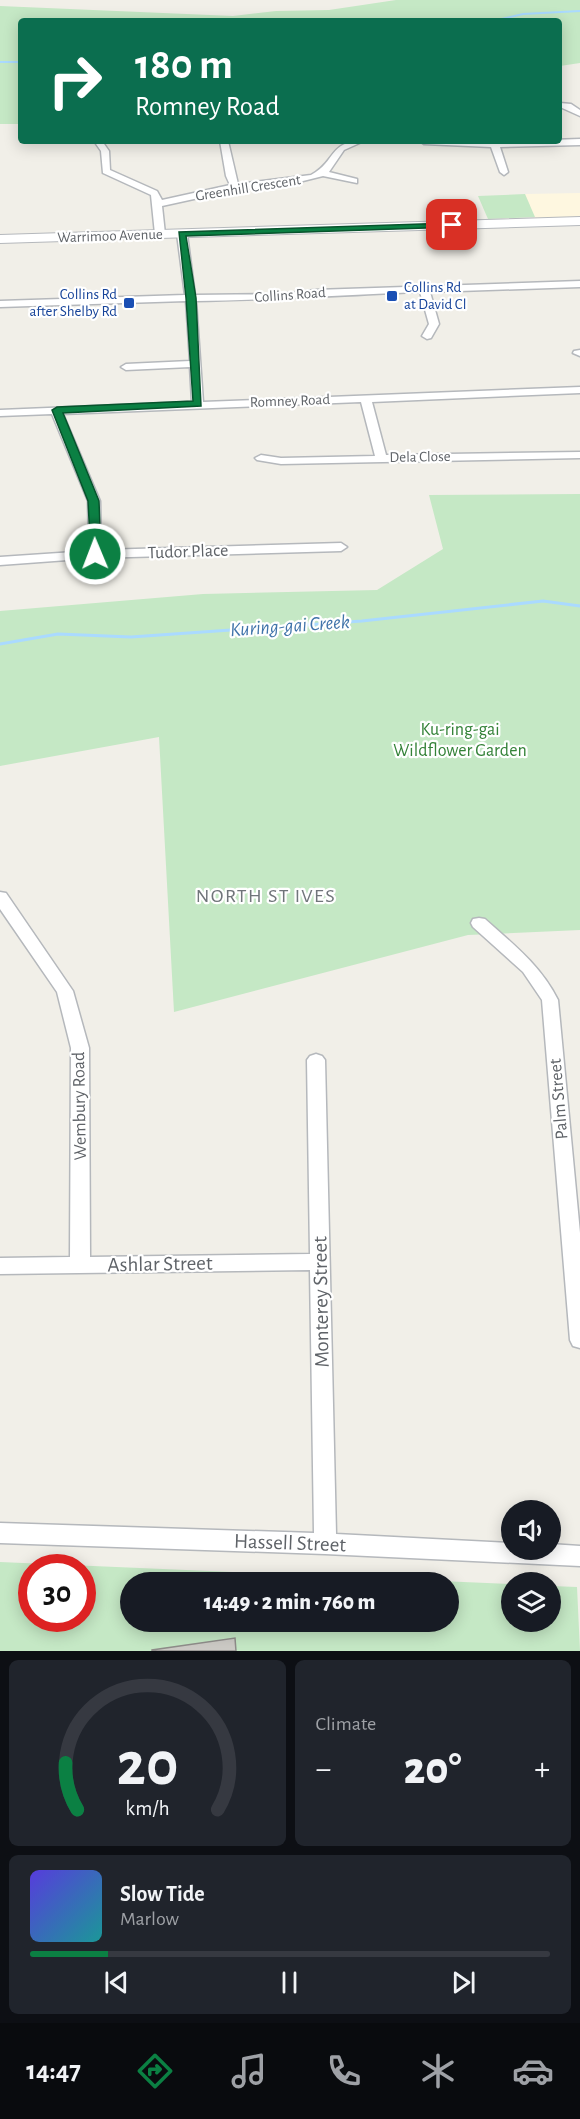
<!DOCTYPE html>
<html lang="en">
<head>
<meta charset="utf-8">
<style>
	body { margin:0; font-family:"Alegreya Sans",sans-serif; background:#20242c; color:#f1f3f6; height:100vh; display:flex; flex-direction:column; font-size:22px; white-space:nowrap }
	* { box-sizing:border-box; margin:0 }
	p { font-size:20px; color:#9ea1a6 }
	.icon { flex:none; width:33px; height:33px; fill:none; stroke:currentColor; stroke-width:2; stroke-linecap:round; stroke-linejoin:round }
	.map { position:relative; height:1651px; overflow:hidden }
	.drawer { display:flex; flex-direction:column; gap:9px; padding:9px; background:#0d0f14; flex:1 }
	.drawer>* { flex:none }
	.top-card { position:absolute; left:18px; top:18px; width:544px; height:126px; border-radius:6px; box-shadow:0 3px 15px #0003; background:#0b6e4f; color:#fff; overflow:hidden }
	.fabs { position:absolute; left:501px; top:1500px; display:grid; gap:12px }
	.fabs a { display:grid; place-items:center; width:60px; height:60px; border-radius:50%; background:#171b24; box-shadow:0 3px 15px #0003; font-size:30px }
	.speed { position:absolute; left:18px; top:1554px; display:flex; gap:12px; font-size:30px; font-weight:700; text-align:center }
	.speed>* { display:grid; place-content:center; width:78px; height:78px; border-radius:50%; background:#171b24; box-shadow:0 3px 15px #0003; line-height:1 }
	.speed .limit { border:9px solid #d22; background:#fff; color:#111 }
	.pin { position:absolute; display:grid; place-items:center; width:51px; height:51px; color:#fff; margin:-26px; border-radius:12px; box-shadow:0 3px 9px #0006 }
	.me { position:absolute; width:66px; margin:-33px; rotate:359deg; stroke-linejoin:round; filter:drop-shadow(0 0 4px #0008) }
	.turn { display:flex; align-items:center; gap:21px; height:126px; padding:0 18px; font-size:27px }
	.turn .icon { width:78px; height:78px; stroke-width:2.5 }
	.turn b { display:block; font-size:42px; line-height:51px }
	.big { font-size:45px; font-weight:800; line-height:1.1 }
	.drawer .card { flex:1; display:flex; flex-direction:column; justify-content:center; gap:9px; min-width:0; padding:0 21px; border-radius:9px; background:#20242c }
	.drawer .dial { align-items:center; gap:0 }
	.dial svg { height:156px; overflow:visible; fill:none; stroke:#363941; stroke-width:7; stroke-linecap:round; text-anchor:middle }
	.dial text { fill:#f1f3f6; stroke:none }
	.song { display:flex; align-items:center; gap:18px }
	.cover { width:72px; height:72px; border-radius:9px; background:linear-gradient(135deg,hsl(250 70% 55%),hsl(180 70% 35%)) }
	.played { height:6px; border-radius:3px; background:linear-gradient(90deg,#0b8043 15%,#363941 15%) }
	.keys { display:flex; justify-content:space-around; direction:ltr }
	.heat { display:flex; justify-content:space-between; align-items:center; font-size:33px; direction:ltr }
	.drawer .tiles { flex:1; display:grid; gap:9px; grid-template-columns:1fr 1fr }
	.card:last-child { grid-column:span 2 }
	.trip { position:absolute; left:120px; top:1572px; width:339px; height:60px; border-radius:30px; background:#171b24; box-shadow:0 3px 15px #0003; font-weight:800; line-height:60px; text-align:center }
	.tab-bar { display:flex; height:96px; justify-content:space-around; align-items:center; background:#090b0e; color:#9ea1a6 }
	.tab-bar .icon { width:42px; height:42px }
	.tab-bar .selected { color:#0b8043 }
	.tab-bar b { font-size:27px; color:#f1f3f6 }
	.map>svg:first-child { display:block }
</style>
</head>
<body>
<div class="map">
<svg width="580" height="1651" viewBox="0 0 580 1651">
	<rect width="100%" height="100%" fill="#f1efe8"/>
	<path fill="#fef7e0" d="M 580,193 L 580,218 L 535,220 L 525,194 Z"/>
	<g fill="#c5e8c5" fill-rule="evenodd">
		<path d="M 396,0 L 580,0 L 580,63 L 560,66 L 560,21 L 21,21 L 21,124 L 0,124 L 0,6 L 233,16 L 276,11 L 329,10 Z"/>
		<path d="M 525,194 L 535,217 L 488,219 L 478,196 Z"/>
		<path d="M 580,494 L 580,930 L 468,935 L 174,1012 L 159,737 L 0,766 L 0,611 L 203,594 L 377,590 L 443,549 L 429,495 Z"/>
		<path d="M 0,1562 L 511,1584 L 512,1622 L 550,1622 L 551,1586 L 577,1587 L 580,1651 L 0,1651 ZM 32,1568 L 82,1568 L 82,1618 L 32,1618 ZM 130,1582 L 448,1582 L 448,1622 L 130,1622 Z"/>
	</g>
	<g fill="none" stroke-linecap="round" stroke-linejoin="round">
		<g stroke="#aadaff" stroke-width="2">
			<path d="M 493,21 L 523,14 L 580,11"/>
			<path d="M 0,62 L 21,62"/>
		</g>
		<path stroke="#aadaff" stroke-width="3" d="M 0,644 L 58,634 L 131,637 L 362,621 L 543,601 L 580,606"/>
	</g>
	<path fill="#cccac5" stroke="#8f8d8a" stroke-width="1.5" d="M 235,1638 L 236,1651 L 152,1651 L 152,1650 Z"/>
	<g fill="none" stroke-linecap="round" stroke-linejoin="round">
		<defs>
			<g id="minor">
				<path d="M 560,103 L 571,104 L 580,110 L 580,116 L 560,107 Z"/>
				<path d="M 580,139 L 580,145 L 500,147 L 508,172 L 504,175 L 500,172 L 491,147 L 424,144 L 420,141 L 495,142 Z"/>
				<path d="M 94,141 L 102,141 L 109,151 L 110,170 L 157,191 L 162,200 L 230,185 L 226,176 L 220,141 L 228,141 L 238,184 L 311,175 C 337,161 328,141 364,141 L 344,150 L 329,172 L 357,179 L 357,183 L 323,176 L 287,185 L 235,190 L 162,206 L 165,234 L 160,237 L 155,234 L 151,195 L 103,173 L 101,151 Z"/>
				<path d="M 182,231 L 187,234 L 195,295 L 280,294 L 315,290 L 580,281 L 580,287 L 430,292 L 439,324 L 431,338 L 427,339 L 422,336 L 429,324 L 420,292 C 345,295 271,300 196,301 L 203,402 L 580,387 L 580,393 L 372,402 L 386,455 L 580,452 L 580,458 L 281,464 L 257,460 L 255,458 L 261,455 L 281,458 L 375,456 L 361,402 L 63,414 L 100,501 L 101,550 L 341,543 L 347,547 L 341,551 L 95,558 L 0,565 L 0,557 L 89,551 L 88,501 L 52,414 L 0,416 L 0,410 L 192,402 L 190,367 L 126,370 L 121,367 L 126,364 L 190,361 L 186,301 L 0,307 L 0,301 L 185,295 L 177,234 Z"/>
				<path d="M 580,350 L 580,356 L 573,353 L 574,351 Z"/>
				<path d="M 0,892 L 6,893 L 73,991 L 89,1048 L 90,1257 L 310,1254 L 307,1060 L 310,1056 L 316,1054 L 322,1056 L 325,1060 L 336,1534 L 512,1543 L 512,1550 L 550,1550 L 550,1544 L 580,1546 L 580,1566 L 325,1554 L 0,1543 L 0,1523 L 314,1533 L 310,1270 L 0,1274 L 0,1258 L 70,1257 L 71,1048 L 57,992 L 0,909 Z"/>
				<path d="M 479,918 L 485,919 C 513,944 541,966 558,1000 L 580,1233 L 580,1348 L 573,1346 L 570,1340 L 542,1000 L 523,972 L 473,927 L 471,923 L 473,919 Z"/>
			</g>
			<path id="tertiary" d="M 580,217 L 580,225 L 0,243 L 0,235 Z"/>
		</defs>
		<use href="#minor" stroke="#b5b8bc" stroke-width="3"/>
		<use href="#tertiary" stroke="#b5b8bc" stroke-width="2"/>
		<use href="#minor" fill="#fff" fill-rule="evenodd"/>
		<use href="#tertiary" fill="#fff" fill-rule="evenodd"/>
	</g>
	<path fill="#0b8043" stroke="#07532c" stroke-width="1.5" d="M 452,223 L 455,223 L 455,227 L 186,236 L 196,298 L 201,406 L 63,413 L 99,501 L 101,554 L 99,557 L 91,557 L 88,501 L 52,410 L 57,407 L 193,401 L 186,298 L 179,232 Z"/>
	<g fill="#1a4fb4" stroke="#fff" stroke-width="2">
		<rect x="386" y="290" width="12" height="12" rx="3"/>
		<rect x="123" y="297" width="12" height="12" rx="3"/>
	</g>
	<g text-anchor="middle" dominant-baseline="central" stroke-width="4.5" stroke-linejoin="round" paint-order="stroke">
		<g font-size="15" fill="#5f6368" stroke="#fff">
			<text transform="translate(248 188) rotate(-9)">Greenhill Crescent</text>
			<text transform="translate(110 236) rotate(-2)">Warrimoo Avenue</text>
			<text transform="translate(290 295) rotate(-4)">Collins Road</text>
			<text transform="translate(290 401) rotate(-2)">Romney Road</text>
			<text transform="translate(420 457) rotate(-1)">Dela Close</text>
		</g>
		<g font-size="15" fill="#164399" stroke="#fff" text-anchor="start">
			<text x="404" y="287">Collins Rd<tspan x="404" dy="17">at David Cl</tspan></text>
			<text x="117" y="294" text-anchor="end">Collins Rd<tspan x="117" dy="17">after Shelby Rd</tspan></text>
		</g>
		<g font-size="18" fill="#5f6368" stroke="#fff">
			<text transform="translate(188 552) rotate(-2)">Tudor Place</text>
			<text transform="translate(559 1099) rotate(-95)">Palm Street</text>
			<text transform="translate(80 1106) rotate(-91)">Wembury Road</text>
		</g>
		<g font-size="18" fill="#348238" stroke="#fff">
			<text x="460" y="730">Ku-ring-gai<tspan x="460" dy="21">Wildflower Garden</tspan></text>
		</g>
		<g font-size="20" font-style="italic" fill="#4174aa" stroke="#fff">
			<text transform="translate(290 626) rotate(-4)">Kuring-gai Creek</text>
		</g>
		<g font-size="20" letter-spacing="1.5" fill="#70757a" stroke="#fff">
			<text x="266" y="896">NORTH ST IVES</text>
		</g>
		<g font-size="21" fill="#5f6368" stroke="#fff">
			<text transform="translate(160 1264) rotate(-1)">Ashlar Street</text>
			<text transform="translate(321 1302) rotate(-91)">Monterey Street</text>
			<text transform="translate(290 1543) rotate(2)">Hassell Street</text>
		</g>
	</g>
</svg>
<div class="fabs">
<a><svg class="icon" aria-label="sound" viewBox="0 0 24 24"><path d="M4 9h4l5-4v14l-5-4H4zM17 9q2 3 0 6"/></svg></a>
<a><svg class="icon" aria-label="layers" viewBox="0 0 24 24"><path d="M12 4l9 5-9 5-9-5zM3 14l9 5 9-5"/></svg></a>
</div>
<div class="speed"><div class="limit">30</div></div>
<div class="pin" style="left:452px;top:225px;background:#d93025"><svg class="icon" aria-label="arrive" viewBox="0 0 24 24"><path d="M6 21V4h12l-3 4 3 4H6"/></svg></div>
<svg class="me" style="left:95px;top:554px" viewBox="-20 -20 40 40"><circle r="17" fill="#0b8043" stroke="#fff" stroke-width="3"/><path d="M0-11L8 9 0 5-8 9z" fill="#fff"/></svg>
<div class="trip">14:49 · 2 min · 760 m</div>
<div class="top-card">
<div class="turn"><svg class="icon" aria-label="right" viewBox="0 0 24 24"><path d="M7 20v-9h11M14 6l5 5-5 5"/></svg><div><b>180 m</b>Romney Road</div></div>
</div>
</div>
<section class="drawer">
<div class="tiles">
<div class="card dial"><svg viewBox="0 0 100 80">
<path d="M14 69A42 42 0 1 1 86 69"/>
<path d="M14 69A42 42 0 0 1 8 45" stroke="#0b8043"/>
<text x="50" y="56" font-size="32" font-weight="700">20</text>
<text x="50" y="72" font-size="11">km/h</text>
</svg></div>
<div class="card"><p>Climate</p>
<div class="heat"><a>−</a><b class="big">20°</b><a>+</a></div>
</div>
<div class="card">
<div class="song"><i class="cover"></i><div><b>Slow Tide</b><p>Marlow</p></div></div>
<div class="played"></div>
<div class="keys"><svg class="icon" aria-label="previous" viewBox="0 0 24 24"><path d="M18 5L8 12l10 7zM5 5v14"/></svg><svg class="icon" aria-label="pause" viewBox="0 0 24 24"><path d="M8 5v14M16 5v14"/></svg><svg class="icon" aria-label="next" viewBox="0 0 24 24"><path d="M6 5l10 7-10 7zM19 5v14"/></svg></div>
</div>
</div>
</section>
<nav class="tab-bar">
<b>14:47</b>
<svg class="icon selected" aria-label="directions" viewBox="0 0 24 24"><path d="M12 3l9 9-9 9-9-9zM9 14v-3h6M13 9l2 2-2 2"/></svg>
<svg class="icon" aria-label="music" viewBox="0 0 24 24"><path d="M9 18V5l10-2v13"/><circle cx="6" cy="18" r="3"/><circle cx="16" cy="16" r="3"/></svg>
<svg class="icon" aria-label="phone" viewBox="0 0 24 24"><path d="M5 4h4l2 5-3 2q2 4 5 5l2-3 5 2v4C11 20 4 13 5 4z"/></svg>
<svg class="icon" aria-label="climate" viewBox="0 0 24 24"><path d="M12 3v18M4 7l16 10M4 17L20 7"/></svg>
<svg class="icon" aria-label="car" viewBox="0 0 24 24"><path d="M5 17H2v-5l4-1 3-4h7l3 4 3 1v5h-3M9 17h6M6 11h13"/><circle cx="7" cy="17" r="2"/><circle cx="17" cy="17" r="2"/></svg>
</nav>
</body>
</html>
